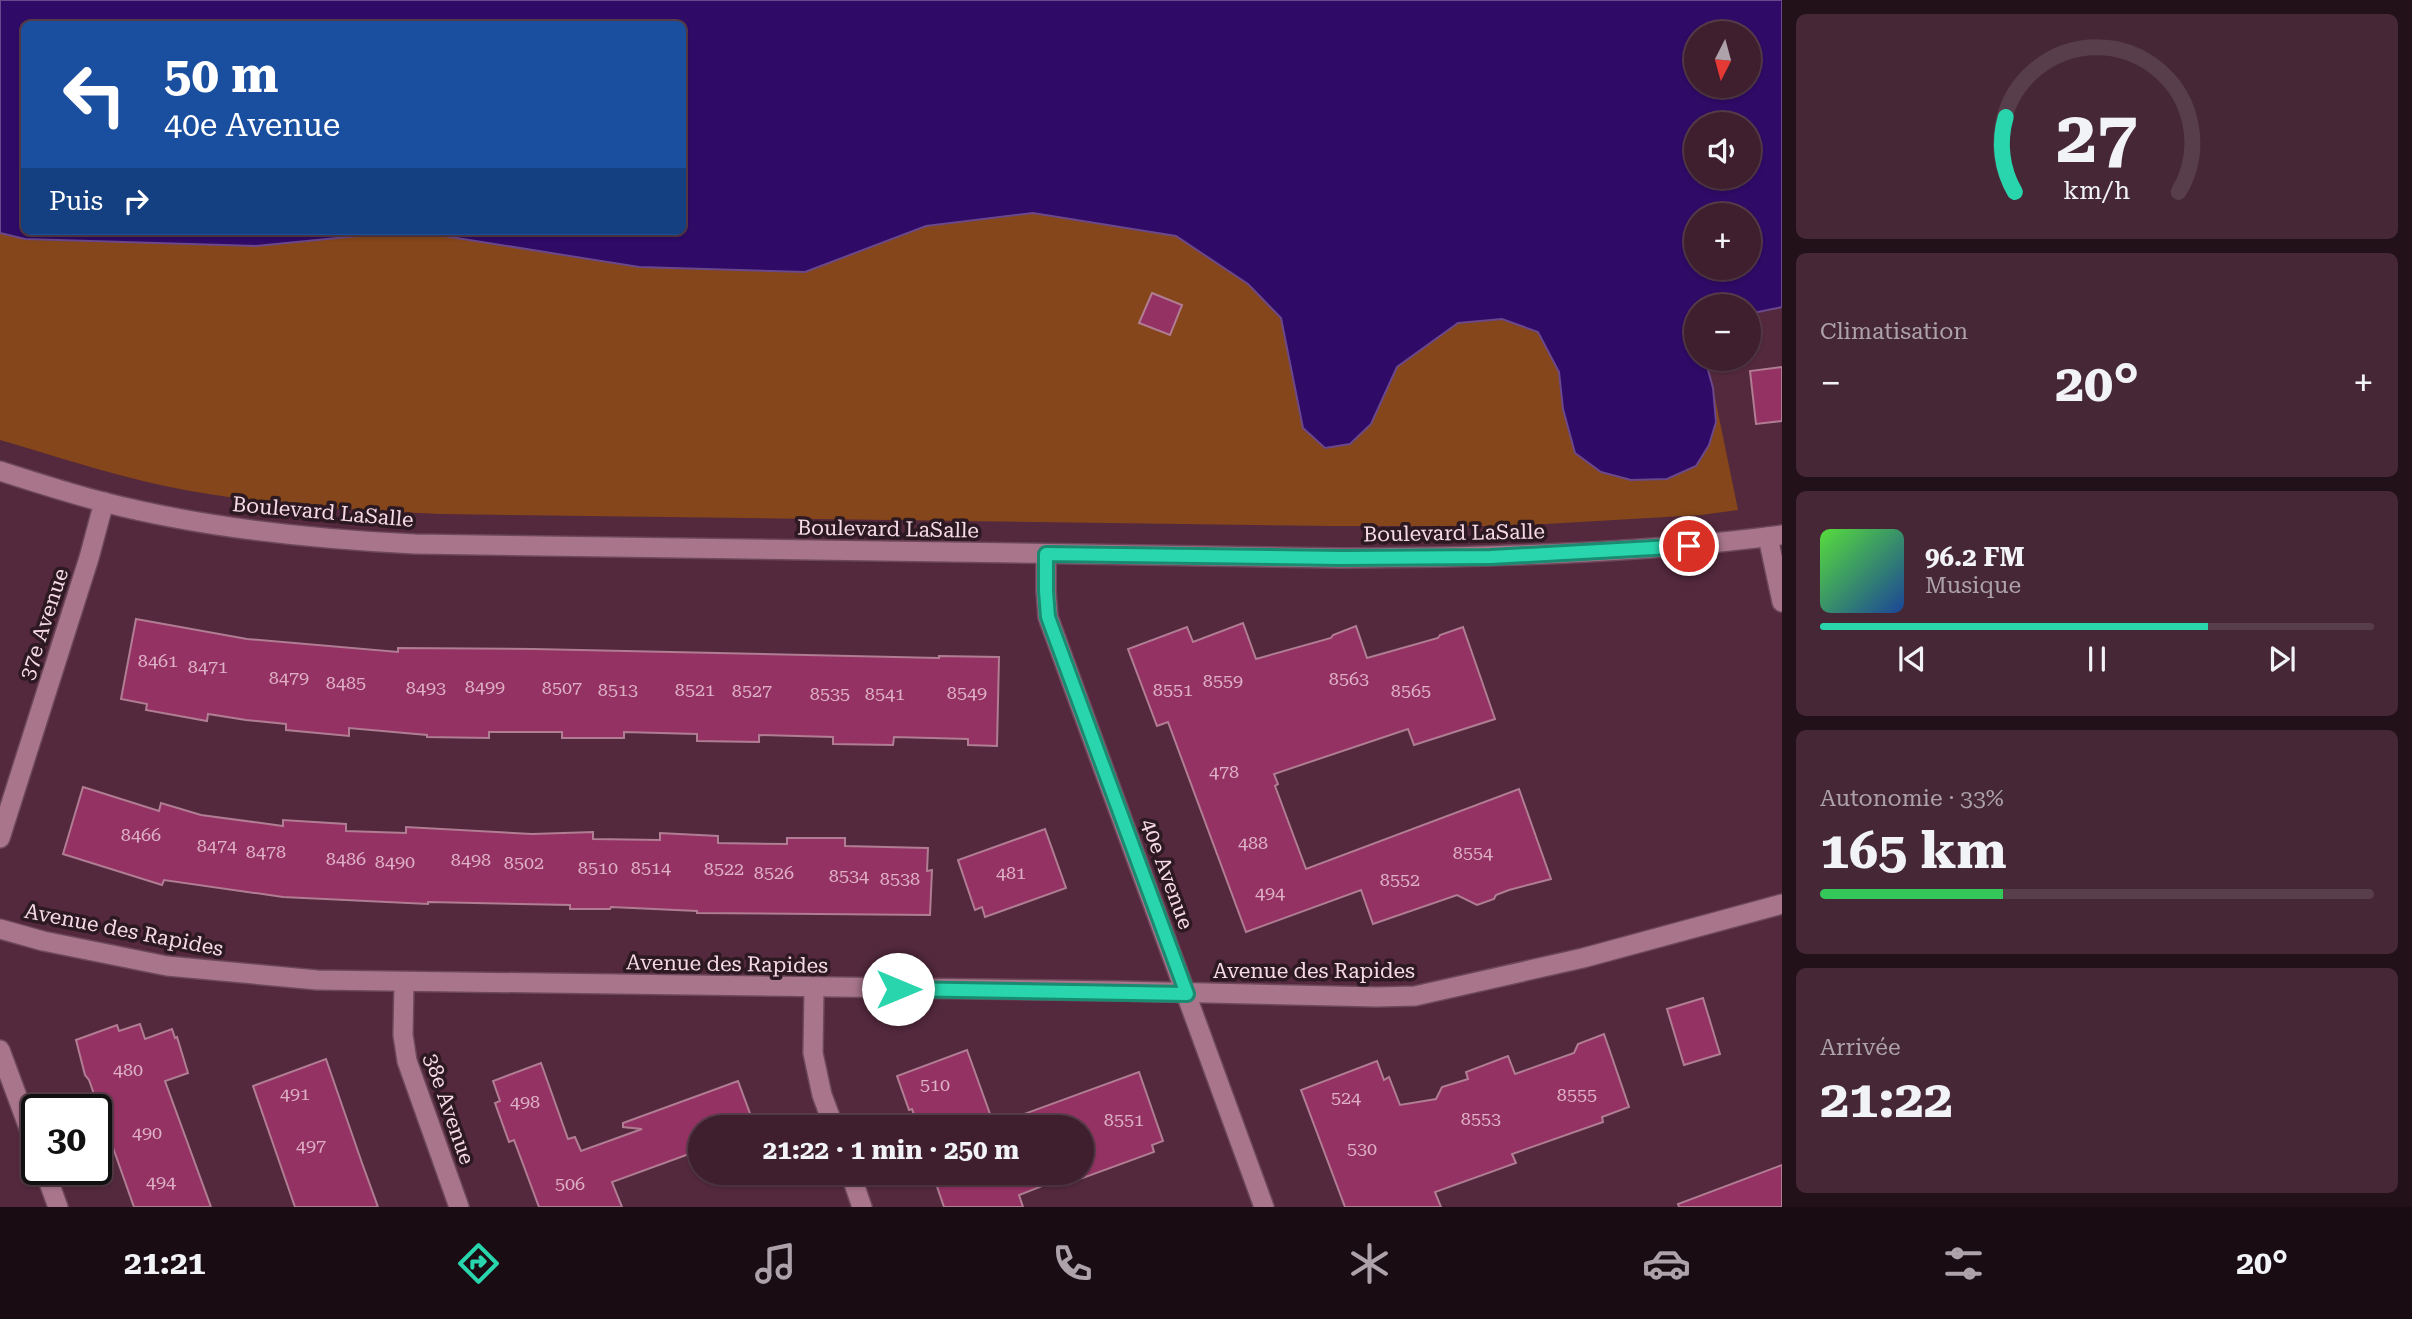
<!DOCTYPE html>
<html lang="fr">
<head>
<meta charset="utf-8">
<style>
	body { margin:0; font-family:"Roboto Serif",serif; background:#462736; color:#f1f3f6; height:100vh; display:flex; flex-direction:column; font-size:26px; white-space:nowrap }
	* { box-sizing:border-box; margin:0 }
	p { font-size:23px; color:#ada2aa }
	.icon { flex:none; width:38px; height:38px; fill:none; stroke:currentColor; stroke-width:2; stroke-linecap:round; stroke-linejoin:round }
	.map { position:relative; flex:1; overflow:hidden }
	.side { display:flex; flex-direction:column; gap:14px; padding:14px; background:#231119; width:630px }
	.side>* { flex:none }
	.guide { position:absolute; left:21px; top:21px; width:665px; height:214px; border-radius:10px; box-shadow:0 2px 5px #0004,0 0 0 2px #583d4a; background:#1a4fa0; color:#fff; overflow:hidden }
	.needle { width:46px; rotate:186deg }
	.buttons { position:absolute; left:1684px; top:21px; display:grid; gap:14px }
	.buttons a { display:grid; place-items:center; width:77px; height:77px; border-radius:50%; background:#3f1f2e; box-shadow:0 2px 5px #0004,0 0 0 2px #583d4a; font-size:35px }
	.speed { position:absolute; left:21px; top:1094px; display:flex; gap:14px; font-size:35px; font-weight:700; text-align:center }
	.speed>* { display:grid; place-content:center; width:91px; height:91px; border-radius:50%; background:#3f1f2e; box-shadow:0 2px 5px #0004,0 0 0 2px #583d4a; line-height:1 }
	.speed .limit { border:4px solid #111; border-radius:10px; background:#fff; color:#111 }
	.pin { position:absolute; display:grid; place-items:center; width:60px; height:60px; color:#fff; margin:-30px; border:4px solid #fff; border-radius:50%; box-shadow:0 2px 7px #0007 }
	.me { position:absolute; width:77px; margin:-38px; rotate:90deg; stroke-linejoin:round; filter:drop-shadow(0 0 5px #0008) }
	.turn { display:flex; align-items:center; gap:24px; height:147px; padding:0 28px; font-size:32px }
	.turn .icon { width:91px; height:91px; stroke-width:2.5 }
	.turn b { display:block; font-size:49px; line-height:60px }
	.then { display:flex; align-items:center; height:66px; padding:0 28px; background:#0003; gap:14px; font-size:26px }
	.big { font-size:52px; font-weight:700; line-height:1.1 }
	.side .card { flex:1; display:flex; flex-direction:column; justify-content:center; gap:10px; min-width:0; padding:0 24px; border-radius:10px; background:#462736 }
	.side .dial { align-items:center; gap:0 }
	.dial svg { height:182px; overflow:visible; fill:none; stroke:#583d4a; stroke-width:7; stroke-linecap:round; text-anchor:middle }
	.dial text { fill:#f1f3f6; stroke:none }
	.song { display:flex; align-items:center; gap:21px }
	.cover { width:84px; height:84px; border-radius:10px; background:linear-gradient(135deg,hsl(110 70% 55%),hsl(220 70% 35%)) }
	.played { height:7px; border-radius:4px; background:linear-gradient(90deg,#28d5ad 70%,#583d4a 70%) }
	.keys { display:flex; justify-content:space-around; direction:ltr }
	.heat { display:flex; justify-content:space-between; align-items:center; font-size:38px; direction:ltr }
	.charge { height:10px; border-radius:5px; background:linear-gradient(90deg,#34c759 33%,#583d4a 0) }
	.trip { position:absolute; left:688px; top:1115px; width:406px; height:70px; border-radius:35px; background:#3f1f2e; box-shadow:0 2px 5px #0004,0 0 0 2px #583d4a; font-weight:700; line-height:70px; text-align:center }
	.menu { display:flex; height:112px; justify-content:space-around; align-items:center; background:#190c12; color:#ada2aa }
	.menu .icon { width:49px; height:49px }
	.menu .active { color:#28d5ad }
	.menu b { font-size:32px; color:#f1f3f6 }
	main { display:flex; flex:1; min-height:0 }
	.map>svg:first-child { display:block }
</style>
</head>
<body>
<main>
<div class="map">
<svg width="1782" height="1207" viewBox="0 0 1782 1207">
	<rect width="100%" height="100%" fill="#54293d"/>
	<path fill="#84461a" d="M 1033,213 L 1176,236 L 1248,284 L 1281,318 L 1303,428 L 1371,424 L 1397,367 L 1458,323 L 1502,319 L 1538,331 L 1559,372 L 1563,409 L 1631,480 L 1666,479 L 1696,466 L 1716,423 L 1713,388 L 1738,510 L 1701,515 L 1509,526 L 1328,526 L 441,514 C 348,510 256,505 165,486 C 109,474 55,456 0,440 L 0,233 L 25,239 L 256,246 L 413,231 L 639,267 L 805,272 L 926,226 Z"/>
	<path fill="#2f0a66" stroke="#6b488c" stroke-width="2" fill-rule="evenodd" d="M 0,0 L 1782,0 L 1782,307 L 1748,314 L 1748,306 L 1696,306 L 1696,359 L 1705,359 L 1713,388 L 1716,422 L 1709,445 L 1696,466 L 1667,479 L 1631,480 L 1601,472 L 1575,453 L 1563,409 L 1559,372 L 1538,332 L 1502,319 L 1458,323 L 1397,367 L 1371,424 L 1350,444 L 1325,448 L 1303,428 L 1281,318 L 1248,284 L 1176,236 L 1033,213 L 926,226 L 805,272 L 639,267 L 413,231 L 682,231 L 682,24 L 24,24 L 24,231 L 408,231 L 256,246 L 25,239 L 0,233 ZM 1696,33 L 1748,33 L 1748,86 L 1696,86 ZM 1696,124 L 1748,124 L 1748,177 L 1696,177 ZM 1696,215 L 1748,215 L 1748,268 L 1696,268 Z"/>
	<g fill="#953264" stroke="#b07d93" stroke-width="2">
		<path d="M 1152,293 L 1182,305 L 1170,335 L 1139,323 Z"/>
		<path d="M 1782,367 L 1782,421 L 1756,424 L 1750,371 Z"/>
		<path d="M 136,619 L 247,639 L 398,652 L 398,648 L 533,649 L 939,658 L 939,656 L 999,657 L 997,746 L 968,745 L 968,739 L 894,737 L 893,745 L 833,744 L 833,737 L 759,735 L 759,742 L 697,741 L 697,734 L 624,732 L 624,738 L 562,738 L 562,732 L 489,732 L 489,738 L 427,737 L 427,735 L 349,728 L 349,736 L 286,730 L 286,724 L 246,720 L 208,714 L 207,721 L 146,710 L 147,704 L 121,699 Z"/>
		<path d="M 1243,623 L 1256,659 L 1331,638 L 1333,635 L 1356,626 L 1367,658 L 1438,638 L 1440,635 L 1463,627 L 1495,719 L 1414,745 L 1408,729 L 1274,774 L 1278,784 L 1275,786 L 1306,869 L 1519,789 L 1551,879 L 1509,890 L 1496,895 L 1494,899 L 1477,905 L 1457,895 L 1373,924 L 1361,890 L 1246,932 L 1168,722 L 1157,726 L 1128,649 L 1187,627 L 1193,642 Z"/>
		<path d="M 83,787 L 159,811 L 161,803 L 201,815 L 283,826 L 283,820 L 346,824 L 346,831 L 406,833 L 406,827 L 532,834 L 593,832 L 593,839 L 660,840 L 660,833 L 718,836 L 718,843 L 787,844 L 787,838 L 845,838 L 845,846 L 928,848 L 927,871 L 932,870 L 930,915 L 697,913 L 697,911 L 611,907 L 610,909 L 570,909 L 570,905 L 428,902 L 428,904 L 283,897 L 164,880 L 162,885 L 63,854 Z"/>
		<path d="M 1045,829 L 1066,888 L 985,917 L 982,907 L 975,910 L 958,860 Z"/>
		<path d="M 1703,998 L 1720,1054 L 1684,1065 L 1667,1009 Z"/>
		<path d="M 140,1024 L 145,1039 L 172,1029 L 175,1038 L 177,1037 L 188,1073 L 165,1081 L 211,1207 L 134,1207 L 89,1080 L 85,1075 L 76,1040 L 117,1025 L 119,1031 Z"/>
		<path d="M 1604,1034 L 1629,1107 L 1602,1117 L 1603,1122 L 1512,1154 L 1516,1163 L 1435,1192 L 1441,1207 L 1345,1207 L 1301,1090 L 1377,1061 L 1384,1080 L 1389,1077 L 1400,1105 L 1436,1099 L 1442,1087 L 1468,1079 L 1466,1072 L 1508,1056 L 1515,1074 L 1574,1053 L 1578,1044 Z"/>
		<path d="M 967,1050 L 994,1125 L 1139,1072 L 1163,1141 L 1152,1145 L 1154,1152 L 1080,1179 L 1078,1172 L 1082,1172 L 1082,1127 L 918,1127 L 912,1109 L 909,1110 L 897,1076 Z"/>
		<path d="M 326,1059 L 362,1163 L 378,1207 L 295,1207 L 270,1135 L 253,1086 Z"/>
		<path d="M 541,1063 L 568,1139 L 575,1137 L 581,1151 L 642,1129 L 623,1127 L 623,1123 L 738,1081 L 755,1127 L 700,1127 L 700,1150 L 612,1182 L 622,1207 L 539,1207 L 514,1140 L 509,1142 L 495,1103 L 500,1101 L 493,1081 Z"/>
		<path d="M 1782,1165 L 1782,1207 L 1679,1207 L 1678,1204 Z"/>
		<path d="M 932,1172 L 1078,1172 L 1019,1195 L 1023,1207 L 944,1207 Z"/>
	</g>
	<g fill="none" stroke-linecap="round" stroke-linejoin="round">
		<defs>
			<g id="minor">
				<path d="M 1768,537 L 1782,602"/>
				<path d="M 1046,554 L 1046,591 L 1048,617 L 1264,1207"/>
				<path d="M 0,838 L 89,558 L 104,502"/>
				<path d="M 0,929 L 43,941 L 167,966 L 317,980 L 1121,991 L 1377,997 L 1415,996 L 1583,958 L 1782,904"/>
				<path d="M 404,982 L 403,1035 L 407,1061 L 459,1207"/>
				<path d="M 814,988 L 813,1053 L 822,1095 L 834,1127"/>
				<path d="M 0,1050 L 37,1150"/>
				<path d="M 44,1169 L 58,1207"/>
				<path d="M 850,1172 L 862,1207"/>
			</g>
			<path id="secondary" d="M 0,471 C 34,482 68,493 103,502 C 204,528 310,539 415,544 L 1342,558 C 1489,557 1636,554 1782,535"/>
		</defs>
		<use href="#minor" stroke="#6d485a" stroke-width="22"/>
		<use href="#secondary" stroke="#6d485a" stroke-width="22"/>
		<use href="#minor" stroke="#a8758b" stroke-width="19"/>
		<use href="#secondary" stroke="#a8758b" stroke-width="19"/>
	</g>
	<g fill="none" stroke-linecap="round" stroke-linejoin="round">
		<defs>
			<path id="route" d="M 898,989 L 1187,994 L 1048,617 L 1046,591 L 1046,554 L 1342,558 L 1491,557 L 1689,546"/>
		</defs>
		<use href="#route" stroke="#1a8a70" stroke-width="18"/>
		<use href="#route" stroke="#28d5ad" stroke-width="12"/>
	</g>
	<g text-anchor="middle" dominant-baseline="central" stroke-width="7" stroke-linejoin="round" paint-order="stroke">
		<g font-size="18" fill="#deb0c5">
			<text x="158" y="660">8461</text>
			<text x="208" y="666">8471</text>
			<text x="289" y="677">8479</text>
			<text x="1349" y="678">8563</text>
			<text x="1223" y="680">8559</text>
			<text x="346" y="682">8485</text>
			<text x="485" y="686">8499</text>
			<text x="426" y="687">8493</text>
			<text x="562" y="687">8507</text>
			<text x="618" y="689">8513</text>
			<text x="695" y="689">8521</text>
			<text x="1173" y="689">8551</text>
			<text x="752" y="690">8527</text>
			<text x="1411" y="690">8565</text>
			<text x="967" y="692">8549</text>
			<text x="830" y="693">8535</text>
			<text x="885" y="693">8541</text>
			<text x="1224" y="771">478</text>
			<text x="141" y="834">8466</text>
			<text x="1253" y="842">488</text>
			<text x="217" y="845">8474</text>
			<text x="266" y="851">8478</text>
			<text x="1473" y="852">8554</text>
			<text x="346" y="858">8486</text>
			<text x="471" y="859">8498</text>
			<text x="395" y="861">8490</text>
			<text x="524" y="862">8502</text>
			<text x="598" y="867">8510</text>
			<text x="651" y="867">8514</text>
			<text x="724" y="868">8522</text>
			<text x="774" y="872">8526</text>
			<text x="1011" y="872">481</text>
			<text x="849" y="875">8534</text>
			<text x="900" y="878">8538</text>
			<text x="1400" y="879">8552</text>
			<text x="1270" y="892">494</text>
			<text x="128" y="1069">480</text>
			<text x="935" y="1084">510</text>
			<text x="295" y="1093">491</text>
			<text x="1577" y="1094">8555</text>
			<text x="1346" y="1097">524</text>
			<text x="525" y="1101">498</text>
			<text x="1481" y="1118">8553</text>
			<text x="1124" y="1119">8551</text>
			<text x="147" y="1132">490</text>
			<text x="311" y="1145">497</text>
			<text x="1362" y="1148">530</text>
			<text x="161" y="1181">494</text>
			<text x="570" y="1183">506</text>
		</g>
		<g font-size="21" fill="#f6dae5" stroke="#2d1922">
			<text transform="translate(323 512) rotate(5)">Boulevard LaSalle</text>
			<text transform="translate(888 529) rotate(1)">Boulevard LaSalle</text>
			<text transform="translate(1454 533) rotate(-1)">Boulevard LaSalle</text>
			<text transform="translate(44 624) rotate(-72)">37e Avenue</text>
			<text transform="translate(1167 874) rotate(70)">40e Avenue</text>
			<text transform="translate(124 930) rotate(11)">Avenue des Rapides</text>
			<text transform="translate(727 964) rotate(1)">Avenue des Rapides</text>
			<text x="1314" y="971">Avenue des Rapides</text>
			<text transform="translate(449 1109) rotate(71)">38e Avenue</text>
		</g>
	</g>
</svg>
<div class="buttons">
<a><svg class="needle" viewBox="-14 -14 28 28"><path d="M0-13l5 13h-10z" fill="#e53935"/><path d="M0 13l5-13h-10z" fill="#ada2aa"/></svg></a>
<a><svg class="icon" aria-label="sound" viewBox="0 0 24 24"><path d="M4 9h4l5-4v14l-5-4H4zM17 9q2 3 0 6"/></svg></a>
<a>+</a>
<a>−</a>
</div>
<div class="speed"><div class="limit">30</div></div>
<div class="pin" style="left:1689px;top:546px;background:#d93025"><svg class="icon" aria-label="arrive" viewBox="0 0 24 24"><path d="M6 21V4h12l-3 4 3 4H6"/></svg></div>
<svg class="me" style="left:898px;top:989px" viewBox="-20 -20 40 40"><circle r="19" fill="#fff"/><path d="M0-13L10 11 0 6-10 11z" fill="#28d5ad"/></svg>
<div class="trip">21:22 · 1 min · 250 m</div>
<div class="guide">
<div class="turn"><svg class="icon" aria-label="left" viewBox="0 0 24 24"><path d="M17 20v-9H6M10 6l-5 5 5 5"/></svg><div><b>50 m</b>40e Avenue</div></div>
<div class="then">Puis<svg class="icon" aria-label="right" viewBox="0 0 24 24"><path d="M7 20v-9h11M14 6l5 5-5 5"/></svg></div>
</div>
</div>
<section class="side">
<div class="card dial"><svg viewBox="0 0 100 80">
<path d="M14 69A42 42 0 1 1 86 69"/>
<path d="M14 69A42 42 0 0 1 10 36" stroke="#28d5ad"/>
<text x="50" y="56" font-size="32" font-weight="700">27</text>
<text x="50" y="72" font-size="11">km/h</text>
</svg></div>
<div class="card"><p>Climatisation</p>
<div class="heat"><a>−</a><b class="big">20°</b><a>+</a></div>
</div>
<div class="card">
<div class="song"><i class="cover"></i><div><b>96.2 FM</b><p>Musique</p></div></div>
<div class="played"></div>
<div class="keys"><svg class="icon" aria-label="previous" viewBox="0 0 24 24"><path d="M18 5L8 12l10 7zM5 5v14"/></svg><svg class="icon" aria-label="pause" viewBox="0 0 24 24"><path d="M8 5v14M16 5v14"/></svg><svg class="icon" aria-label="next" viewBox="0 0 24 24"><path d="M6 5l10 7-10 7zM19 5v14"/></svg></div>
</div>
<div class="card"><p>Autonomie · 33%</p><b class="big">165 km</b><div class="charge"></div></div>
<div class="card"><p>Arrivée</p><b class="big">21:22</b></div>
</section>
</main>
<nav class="menu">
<b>21:21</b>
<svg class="icon active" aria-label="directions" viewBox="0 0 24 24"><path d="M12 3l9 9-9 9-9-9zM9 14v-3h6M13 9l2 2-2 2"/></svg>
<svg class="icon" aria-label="music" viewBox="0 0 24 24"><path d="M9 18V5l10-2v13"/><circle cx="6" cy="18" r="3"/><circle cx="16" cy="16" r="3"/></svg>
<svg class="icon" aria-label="phone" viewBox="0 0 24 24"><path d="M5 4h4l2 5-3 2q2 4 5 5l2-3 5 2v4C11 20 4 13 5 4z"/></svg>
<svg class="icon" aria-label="climate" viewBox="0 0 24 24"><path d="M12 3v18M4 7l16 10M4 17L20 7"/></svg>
<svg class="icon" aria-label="car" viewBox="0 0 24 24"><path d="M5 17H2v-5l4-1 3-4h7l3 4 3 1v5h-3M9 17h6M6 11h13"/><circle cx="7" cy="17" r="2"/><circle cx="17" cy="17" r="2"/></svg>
<svg class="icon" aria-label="filters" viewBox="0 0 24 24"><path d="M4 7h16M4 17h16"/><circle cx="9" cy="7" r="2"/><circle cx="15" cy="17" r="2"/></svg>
<b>20°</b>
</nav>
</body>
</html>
